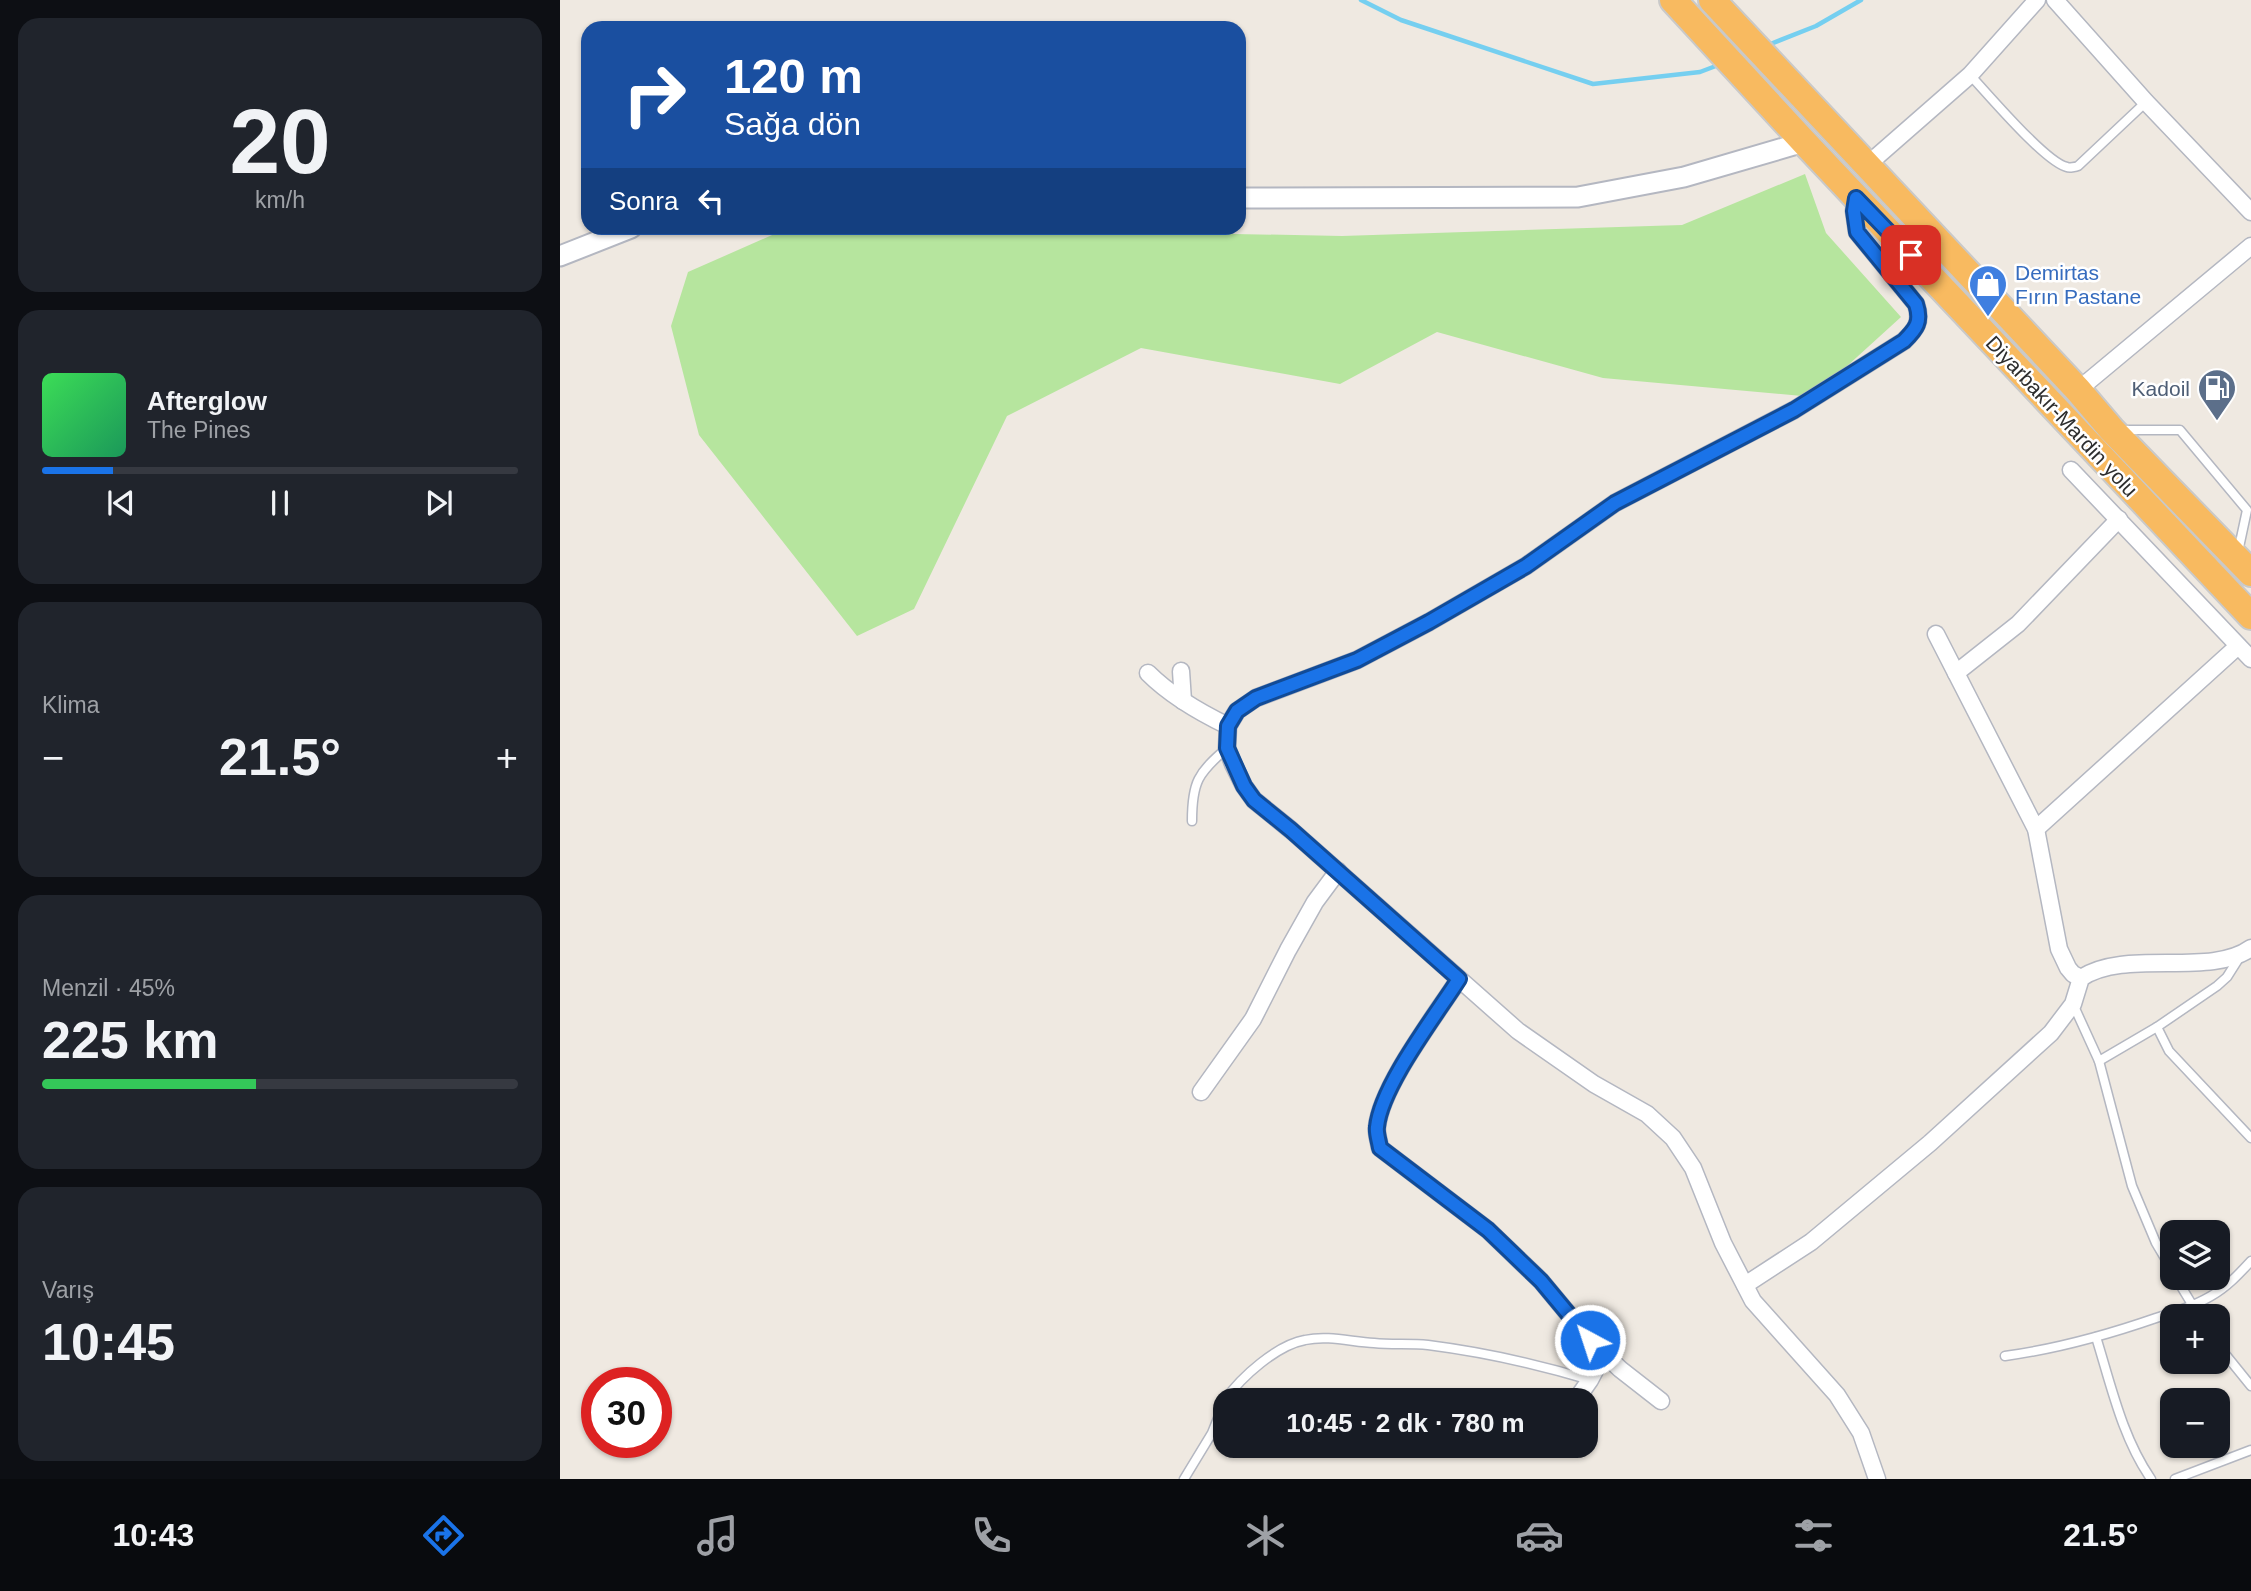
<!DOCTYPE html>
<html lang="tr">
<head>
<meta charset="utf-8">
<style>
	body { margin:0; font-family:Helvetica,sans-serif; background:#20242c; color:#f1f3f6; height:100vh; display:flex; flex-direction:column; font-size:26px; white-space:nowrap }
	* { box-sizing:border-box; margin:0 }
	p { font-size:23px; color:#9ea1a6 }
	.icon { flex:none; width:38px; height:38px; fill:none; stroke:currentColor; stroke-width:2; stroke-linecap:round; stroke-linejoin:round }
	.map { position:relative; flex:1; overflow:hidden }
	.panel { display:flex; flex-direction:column; gap:18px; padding:18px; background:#0d0f14; width:560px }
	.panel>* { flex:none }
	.banner { position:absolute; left:21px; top:21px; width:665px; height:214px; border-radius:21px; box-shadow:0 2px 5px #0004; background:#1a4fa0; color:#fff; overflow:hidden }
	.tools { position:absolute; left:1600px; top:1220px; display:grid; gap:14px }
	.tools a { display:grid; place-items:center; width:70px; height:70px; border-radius:14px; background:#171b24; box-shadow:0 2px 5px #0004; font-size:35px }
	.speed { position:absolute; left:21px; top:1367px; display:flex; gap:14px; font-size:35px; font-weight:700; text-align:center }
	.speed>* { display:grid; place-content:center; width:91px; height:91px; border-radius:50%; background:#171b24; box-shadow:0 2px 5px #0004; line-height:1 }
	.speed .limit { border:10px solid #d22; background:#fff; color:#111 }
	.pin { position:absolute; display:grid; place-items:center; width:60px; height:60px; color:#fff; margin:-30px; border-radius:14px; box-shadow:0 4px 10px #0006 }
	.me { position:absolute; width:77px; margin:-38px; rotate:320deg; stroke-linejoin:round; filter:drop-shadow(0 0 5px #0008) }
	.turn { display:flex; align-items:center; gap:24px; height:147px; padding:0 28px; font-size:32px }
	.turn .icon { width:91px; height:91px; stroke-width:2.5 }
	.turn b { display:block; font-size:49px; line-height:60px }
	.then { display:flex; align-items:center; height:66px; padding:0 28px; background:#0003; gap:14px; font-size:26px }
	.big { font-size:52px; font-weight:700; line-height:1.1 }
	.panel .tile { flex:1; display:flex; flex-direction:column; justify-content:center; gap:10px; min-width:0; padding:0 24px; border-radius:21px; background:#20242c }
	.panel .dial { align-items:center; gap:0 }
	.dial b { font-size:91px; line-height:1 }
	.song { display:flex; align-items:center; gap:21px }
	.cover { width:84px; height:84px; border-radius:10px; background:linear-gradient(135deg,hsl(130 70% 55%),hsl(150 70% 35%)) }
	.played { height:7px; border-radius:4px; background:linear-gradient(90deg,#1a73e8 15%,#363941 15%) }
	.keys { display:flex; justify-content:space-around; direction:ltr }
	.heat { display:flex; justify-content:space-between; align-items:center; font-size:38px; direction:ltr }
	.charge { height:10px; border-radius:5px; background:linear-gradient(90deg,#34c759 45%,#363941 0) }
	.trip { position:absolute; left:653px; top:1388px; width:385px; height:70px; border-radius:21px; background:#171b24; box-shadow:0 2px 5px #0004; font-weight:700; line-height:70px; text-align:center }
	.tab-bar { display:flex; height:112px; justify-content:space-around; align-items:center; background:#090b0e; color:#9ea1a6 }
	.tab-bar .icon { width:49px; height:49px }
	.tab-bar .current { color:#1a73e8 }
	.tab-bar b { font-size:32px; color:#f1f3f6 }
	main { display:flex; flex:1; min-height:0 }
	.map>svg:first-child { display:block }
</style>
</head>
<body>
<main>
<section class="panel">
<div class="tile dial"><b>20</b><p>km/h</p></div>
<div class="tile">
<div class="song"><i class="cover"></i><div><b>Afterglow</b><p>The Pines</p></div></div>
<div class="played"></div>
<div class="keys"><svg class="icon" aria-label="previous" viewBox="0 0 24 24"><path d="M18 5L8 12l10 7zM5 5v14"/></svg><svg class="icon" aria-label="pause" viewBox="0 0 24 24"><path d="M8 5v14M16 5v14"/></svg><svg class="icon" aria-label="next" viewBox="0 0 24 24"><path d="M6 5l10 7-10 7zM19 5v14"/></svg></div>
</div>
<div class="tile"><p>Klima</p>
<div class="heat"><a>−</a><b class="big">21.5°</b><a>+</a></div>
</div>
<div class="tile"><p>Menzil · 45%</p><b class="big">225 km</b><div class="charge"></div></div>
<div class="tile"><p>Varış</p><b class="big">10:45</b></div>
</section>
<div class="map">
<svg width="1691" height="1479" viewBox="0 0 1691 1479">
	<rect width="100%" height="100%" fill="#efe9e1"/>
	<path fill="#b6e59e" d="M 1245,174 L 1266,233 L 1341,317 L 1253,397 L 1043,378 L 877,332 L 780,384 L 581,348 L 447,416 L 354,609 L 297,636 L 139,435 L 111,326 L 128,272 L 219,232 L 421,229 L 782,236 L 1122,225 Z"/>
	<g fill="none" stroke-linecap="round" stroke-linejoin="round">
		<g stroke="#75cff0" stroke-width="4.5">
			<path d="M 801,0 L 841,20 L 1033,84 L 1140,72 L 1161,64"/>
			<path d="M 1208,45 L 1256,26 L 1301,0"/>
		</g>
		<defs>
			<g id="service">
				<path d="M 1410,75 C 1427,93 1486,163 1507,167 C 1509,168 1516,167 1518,166 L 1586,102"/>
				<path d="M 1561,430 L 1620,430 L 1687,510 L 1678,552"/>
				<path d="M 632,821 C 632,782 638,773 667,748"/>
				<path d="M 1513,1004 L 1539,1061 L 1572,1186 L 1596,1243 L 1612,1270"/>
				<path d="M 1597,1027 L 1609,1051 L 1691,1138"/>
				<path d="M 1539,1061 L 1597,1027 L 1657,986 L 1667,977 L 1679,958"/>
				<path d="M 1616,1278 L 1639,1316"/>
				<path d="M 1536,1337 C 1551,1385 1562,1437 1591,1479"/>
				<path d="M 1657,1344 L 1691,1386"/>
				<path d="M 1445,1356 C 1496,1349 1547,1335 1596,1318 C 1615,1312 1634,1306 1651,1296 C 1667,1287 1679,1274 1691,1261"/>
				<path d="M 665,1400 C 681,1377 717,1345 745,1340 C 768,1335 792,1342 814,1343 C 832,1345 850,1343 868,1345 C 923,1352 977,1364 1030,1380"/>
				<path d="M 624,1479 L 652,1433 L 665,1401"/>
				<path d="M 1615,1479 L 1691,1450"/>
			</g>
			<g id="minor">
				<path d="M 1495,0 L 1586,102 L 1691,212"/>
				<path d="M 1306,166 L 1410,75 L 1477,0"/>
				<path d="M 1296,198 L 1294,211 L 1297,232 L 1356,304 C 1362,322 1356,329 1344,341 L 1234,410 L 1055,503 L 966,566 L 869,622 L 797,660 L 696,698 L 677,711 L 668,726 L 667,748 L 673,764 L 684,786 L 694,800 L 731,830 L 958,1031 L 1034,1084 L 1087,1114 L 1113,1138 L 1133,1168 L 1163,1243 L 1193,1301 L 1277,1395 L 1301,1433 L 1317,1479"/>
				<path d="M 1518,390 L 1691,246"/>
				<path d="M 1511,470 L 1691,659"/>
				<path d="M 1376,634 L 1476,829 L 1499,949 L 1508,968 L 1513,974 L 1521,978"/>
				<path d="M 621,671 L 623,701"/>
				<path d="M 588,673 C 611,696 639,712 668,726"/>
				<path d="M 1396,673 L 1458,624 L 1559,519"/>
				<path d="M 1476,829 L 1678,646"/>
				<path d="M 899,979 C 876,1015 821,1086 817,1127 C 816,1133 819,1141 820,1148 L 928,1230 L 981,1281 L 1030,1340 L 1060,1369 L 1101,1401"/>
				<path d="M 641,1092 L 693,1019 L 728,950 L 755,902 L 778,871"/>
				<path d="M 1185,1285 L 1251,1242 L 1370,1143 L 1491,1033 L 1513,1004 L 1521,978 C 1566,948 1650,978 1691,948"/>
				<path d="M 1016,1400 L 1030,1380 L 1044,1353"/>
			</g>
			<g id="tertiary">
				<path d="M 679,198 L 1018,197 L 1124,177 L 1244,142"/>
				<path d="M 0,256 L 71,228"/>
			</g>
			<g id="trunk">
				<path d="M 1113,0 L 1244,142 L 1691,616"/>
				<path d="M 1152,0 L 1518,390 L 1552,430 L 1691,573"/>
			</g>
		</defs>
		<use href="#service" stroke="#b4b7c1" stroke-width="11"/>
		<use href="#minor" stroke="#b4b7c1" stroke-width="19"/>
		<use href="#tertiary" stroke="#b4b7c1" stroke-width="23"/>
		<use href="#trunk" stroke="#c9c9c9" stroke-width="30"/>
		<use href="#service" stroke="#fff" stroke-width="8"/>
		<use href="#minor" stroke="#fff" stroke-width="16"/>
		<use href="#tertiary" stroke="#fff" stroke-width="19"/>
		<use href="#trunk" stroke="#f8ba60" stroke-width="26"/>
	</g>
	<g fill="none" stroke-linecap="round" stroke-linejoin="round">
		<defs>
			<path id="route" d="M 1030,1340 L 981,1281 L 928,1230 L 820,1148 C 819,1141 816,1133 817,1127 C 821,1086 876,1015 899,979 L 731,830 L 694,800 L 684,786 L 667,748 L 668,726 L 677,711 L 696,698 L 797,660 L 869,622 L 966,566 L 1055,503 L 1234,410 L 1344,341 C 1356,329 1362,322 1356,304 L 1297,232 L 1294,211 L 1296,198 L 1351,255"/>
		</defs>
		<use href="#route" stroke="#114b97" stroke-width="18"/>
		<use href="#route" stroke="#1a73e8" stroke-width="12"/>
	</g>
	<defs>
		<symbol id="shop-pin" viewBox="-11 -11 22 30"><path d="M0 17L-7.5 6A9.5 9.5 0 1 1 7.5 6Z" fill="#3f7fe0" stroke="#fff"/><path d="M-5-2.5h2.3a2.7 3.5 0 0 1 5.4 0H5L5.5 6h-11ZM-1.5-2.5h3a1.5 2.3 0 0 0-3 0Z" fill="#fff"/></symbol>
		<symbol id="fuel-pin" viewBox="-11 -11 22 30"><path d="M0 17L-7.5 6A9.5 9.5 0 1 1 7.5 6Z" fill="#5c6f8a" stroke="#fff"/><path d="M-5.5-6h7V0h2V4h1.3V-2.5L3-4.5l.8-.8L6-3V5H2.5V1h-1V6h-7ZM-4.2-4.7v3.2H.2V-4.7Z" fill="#fff"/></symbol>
	</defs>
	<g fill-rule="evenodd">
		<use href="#shop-pin" x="1406" y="262" width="44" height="60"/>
		<use href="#fuel-pin" x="1635" y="366" width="44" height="60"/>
	</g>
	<g text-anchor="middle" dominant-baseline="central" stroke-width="5" stroke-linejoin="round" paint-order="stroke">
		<g font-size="21" fill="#366cbe" stroke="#fff" text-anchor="start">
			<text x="1455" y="272">Demirtas<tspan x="1455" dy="24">Fırın Pastane</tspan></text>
		</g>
		<g font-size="21" fill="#4e5e75" stroke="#fff" text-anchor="end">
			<text x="1630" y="388">Kadoil</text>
		</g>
		<g font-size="21" fill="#2e2e2e" stroke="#fff">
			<text transform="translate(1502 416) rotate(47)">Diyarbakır-Mardin yolu</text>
		</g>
	</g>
</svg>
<div class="tools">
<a><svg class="icon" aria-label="layers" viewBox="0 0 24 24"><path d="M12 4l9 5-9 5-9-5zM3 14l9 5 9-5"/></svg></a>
<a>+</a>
<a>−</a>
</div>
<div class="speed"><div class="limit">30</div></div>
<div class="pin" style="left:1351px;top:255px;background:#d93025"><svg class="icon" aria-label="arrive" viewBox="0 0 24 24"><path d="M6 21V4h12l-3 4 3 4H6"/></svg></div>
<svg class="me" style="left:1030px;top:1340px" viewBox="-20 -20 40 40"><circle r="17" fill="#1a73e8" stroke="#fff" stroke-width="3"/><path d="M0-11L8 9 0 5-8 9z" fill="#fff"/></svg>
<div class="trip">10:45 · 2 dk · 780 m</div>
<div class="banner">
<div class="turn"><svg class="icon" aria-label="right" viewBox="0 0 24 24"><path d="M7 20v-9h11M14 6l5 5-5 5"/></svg><div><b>120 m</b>Sağa dön</div></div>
<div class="then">Sonra<svg class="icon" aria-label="left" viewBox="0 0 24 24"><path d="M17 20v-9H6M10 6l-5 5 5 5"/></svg></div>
</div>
</div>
</main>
<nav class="tab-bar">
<b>10:43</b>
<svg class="icon current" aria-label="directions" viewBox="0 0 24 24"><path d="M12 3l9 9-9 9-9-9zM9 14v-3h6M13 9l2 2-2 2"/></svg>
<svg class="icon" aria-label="music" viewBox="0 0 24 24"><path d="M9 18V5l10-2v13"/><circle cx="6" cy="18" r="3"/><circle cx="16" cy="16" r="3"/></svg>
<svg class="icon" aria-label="phone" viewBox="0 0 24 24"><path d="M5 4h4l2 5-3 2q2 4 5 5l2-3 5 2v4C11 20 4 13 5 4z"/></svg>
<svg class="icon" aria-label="climate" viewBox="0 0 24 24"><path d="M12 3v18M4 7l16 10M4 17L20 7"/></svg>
<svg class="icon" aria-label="car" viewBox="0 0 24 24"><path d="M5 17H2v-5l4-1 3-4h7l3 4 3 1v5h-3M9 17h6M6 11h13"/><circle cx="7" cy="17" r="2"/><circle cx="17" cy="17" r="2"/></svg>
<svg class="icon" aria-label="filters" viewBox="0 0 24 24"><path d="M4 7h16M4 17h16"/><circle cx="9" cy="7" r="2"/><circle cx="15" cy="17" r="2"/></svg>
<b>21.5°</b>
</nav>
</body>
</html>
